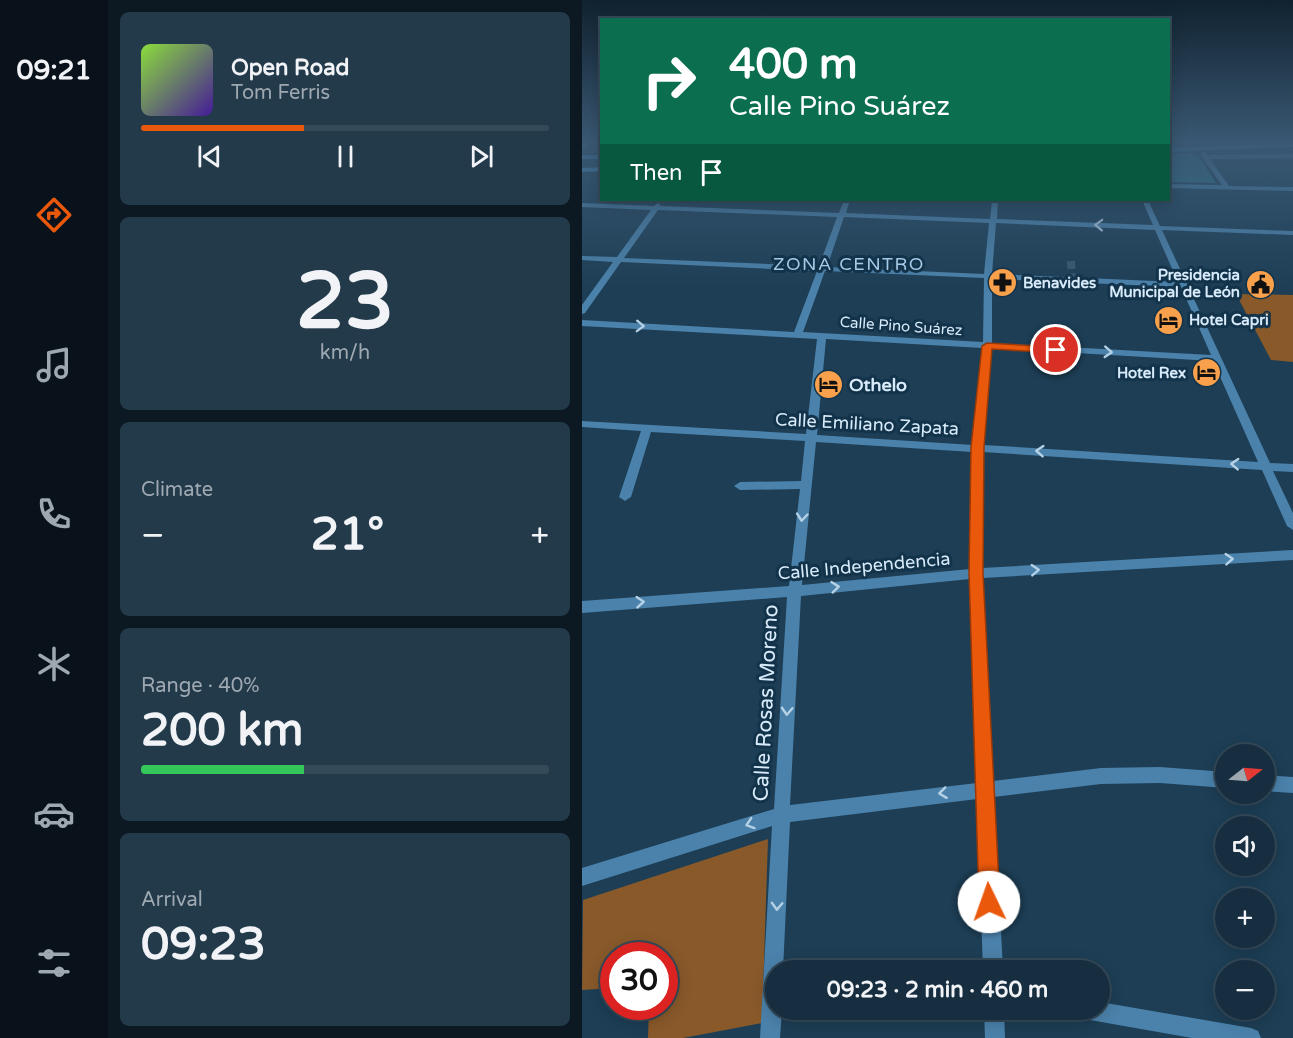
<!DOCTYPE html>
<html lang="en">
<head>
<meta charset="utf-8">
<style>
	body { margin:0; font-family:"Varela Round",sans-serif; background:#233a4b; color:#f1f3f6; height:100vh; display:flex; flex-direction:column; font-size:22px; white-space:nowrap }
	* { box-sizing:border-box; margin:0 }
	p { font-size:20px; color:#9ea8b1 }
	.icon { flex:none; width:33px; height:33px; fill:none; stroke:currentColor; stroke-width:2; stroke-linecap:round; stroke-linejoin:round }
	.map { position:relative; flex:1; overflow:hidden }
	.sheet { display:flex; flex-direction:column; gap:12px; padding:12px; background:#0c1923; width:474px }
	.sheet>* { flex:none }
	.banner { position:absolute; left:18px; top:18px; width:570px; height:183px; border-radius:0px; box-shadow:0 3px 15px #0003,0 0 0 2px #354a59; background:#0b6e4f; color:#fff; overflow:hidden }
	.needle { width:39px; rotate:73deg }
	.tools { position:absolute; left:633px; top:744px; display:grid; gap:12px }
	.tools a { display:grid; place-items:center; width:60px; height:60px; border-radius:50%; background:#162e40; box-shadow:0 3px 15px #0003,0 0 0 2px #354a59; font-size:30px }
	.speed { position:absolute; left:18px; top:942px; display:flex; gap:12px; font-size:30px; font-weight:700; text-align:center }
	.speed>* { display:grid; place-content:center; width:78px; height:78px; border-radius:50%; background:#162e40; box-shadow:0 3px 15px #0003,0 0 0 2px #354a59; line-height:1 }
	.speed .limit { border:9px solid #d22; background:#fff; color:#111 }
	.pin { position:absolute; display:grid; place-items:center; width:51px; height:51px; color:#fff; margin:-26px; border:3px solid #fff; border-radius:50%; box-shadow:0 2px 6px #0007 }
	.me { position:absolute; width:66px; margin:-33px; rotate:357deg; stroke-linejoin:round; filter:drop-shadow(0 0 4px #0008) }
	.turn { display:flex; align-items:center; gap:21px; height:126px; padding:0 30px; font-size:27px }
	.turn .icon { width:78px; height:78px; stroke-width:2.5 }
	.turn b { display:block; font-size:42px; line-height:51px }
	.then { display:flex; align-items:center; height:57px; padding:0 30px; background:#0003; gap:12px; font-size:22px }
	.big { font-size:45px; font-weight:800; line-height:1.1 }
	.sheet .card { flex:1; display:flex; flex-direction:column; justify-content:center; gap:9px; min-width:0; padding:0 21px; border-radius:9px; background:#233a4b }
	.sheet .dial { align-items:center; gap:0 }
	.dial b { font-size:78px; line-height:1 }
	.song { display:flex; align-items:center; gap:18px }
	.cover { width:72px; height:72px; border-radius:9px; background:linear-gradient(135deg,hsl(90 70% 55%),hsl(260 70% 35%)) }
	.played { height:6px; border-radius:3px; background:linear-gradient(90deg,#ea580c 40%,#354a59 40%) }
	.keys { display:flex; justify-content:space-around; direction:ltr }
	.heat { display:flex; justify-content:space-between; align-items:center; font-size:33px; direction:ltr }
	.charge { height:9px; border-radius:4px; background:linear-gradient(90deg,#34c759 40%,#354a59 0) }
	.trip { position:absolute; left:183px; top:960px; width:345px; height:60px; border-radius:30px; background:#162e40; box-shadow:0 3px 15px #0003,0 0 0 2px #354a59; font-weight:800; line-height:60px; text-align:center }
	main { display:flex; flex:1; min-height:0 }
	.tab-bar { display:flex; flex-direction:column; width:108px; justify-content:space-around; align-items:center; background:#09121a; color:#9ea8b1 }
	.tab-bar .icon { width:42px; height:42px }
	.tab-bar .current { color:#ea580c }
	.tab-bar b { font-size:27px; color:#f1f3f6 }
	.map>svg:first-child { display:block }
</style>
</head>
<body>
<main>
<nav class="tab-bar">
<b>09:21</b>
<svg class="icon current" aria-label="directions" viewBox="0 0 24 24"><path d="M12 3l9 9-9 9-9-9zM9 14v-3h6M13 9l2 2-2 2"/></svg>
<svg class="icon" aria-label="music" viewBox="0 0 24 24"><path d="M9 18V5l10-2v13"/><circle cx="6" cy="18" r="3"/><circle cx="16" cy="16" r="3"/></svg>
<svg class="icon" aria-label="phone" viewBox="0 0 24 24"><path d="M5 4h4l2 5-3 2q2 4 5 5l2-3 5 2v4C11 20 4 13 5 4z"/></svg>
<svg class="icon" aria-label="climate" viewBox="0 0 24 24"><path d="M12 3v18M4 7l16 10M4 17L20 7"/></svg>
<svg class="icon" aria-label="car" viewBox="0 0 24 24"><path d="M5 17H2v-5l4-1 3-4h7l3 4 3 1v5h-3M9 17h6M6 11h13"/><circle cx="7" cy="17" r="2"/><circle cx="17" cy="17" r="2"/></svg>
<svg class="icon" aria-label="filters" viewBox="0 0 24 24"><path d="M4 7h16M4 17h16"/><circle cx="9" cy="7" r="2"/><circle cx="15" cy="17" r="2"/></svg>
</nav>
<section class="sheet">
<div class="card">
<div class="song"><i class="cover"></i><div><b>Open Road</b><p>Tom Ferris</p></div></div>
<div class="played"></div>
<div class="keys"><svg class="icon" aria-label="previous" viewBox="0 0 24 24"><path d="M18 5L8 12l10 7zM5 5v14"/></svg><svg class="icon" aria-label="pause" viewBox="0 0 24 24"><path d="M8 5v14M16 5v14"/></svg><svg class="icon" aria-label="next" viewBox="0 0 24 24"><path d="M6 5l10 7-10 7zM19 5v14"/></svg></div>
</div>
<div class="card dial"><b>23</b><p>km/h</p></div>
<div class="card"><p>Climate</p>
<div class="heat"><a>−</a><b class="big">21°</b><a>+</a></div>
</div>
<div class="card"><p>Range · 40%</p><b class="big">200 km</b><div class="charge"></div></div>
<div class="card"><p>Arrival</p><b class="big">09:23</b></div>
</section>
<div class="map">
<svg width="711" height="1038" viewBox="0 0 711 1038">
	<rect width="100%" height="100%" fill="#1d3e55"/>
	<g fill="#89592a">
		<path d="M 654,294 L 711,295 L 711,362 L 689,360 Z"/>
		<path d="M 186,839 L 180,1023 L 101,1038 L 66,1038 L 67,1007 L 82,1006 L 82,956 L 32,956 L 31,988 L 0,990 L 1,900 Z"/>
	</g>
	<path fill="#2d758b" d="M 609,153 L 616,155 L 634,183 L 586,182 L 586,154 Z"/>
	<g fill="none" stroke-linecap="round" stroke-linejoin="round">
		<path stroke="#39586e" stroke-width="8" stroke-dasharray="8 4.5" stroke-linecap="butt" d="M 489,261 L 490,277"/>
		<g fill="#4b82ab" fill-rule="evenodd">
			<path d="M 3,143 L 10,143 L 0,151 L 0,146 Z"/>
			<path d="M 619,152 L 623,152 L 626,155 L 711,154 L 711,158 L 628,159 L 647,186 L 711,187 L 711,191 L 586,188 L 586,184 L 640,185 L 620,157 Z"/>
			<path d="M 262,200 L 268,200 L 264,213 L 408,219 L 410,200 L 416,200 L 415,219 L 571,225 L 560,200 L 566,200 L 578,226 L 711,231 L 711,235 L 580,230 L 688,463 L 711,464 L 711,472 L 691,471 L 711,513 L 711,530 L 705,526 L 680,470 L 401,452 L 400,568 L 711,550 L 711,560 L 401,578 L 411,781 L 519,768 L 578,767 L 644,772 L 644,788 L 578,783 L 519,784 L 412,797 L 421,970 L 401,970 L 395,799 L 208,822 L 201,970 L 194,970 L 194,1010 L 200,1010 L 198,1038 L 178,1038 L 190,826 L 0,886 L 0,868 L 192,809 L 205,597 L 0,613 L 0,601 L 207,586 L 218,489 L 158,490 L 152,486 L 158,482 L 219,481 L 223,441 L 69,432 L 49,497 L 43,501 L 37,497 L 59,431 L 0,427 L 0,421 L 224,434 L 235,339 L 0,326 L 0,320 L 212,332 L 235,271 L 39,262 L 3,313 L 0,314 L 0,305 L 31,262 L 0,260 L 0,256 L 35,257 L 69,210 L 0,207 L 0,203 L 72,206 L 76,203 L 79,206 L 257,213 ZM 76,210 L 255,217 L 237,266 L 42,258 ZM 262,217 L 407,223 L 402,274 L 245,267 ZM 414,223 L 573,230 L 596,282 L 410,274 ZM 243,271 L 402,278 L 401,342 L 221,332 ZM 410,279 L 599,287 L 629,355 L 410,343 ZM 244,339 L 400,348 L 391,445 L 235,435 ZM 409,348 L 631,361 L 676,462 L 402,445 ZM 234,442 L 390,452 L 388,569 L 220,585 ZM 388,579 L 395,783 L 208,805 L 219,596 Z"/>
			<path d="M 682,775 L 711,777 L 711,793 L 682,791 Z"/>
			<path d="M 518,1002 L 669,1028 L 676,1031 L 679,1038 L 610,1038 L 508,1020 L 501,1017 L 498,1010 L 518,1010 Z"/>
			<path d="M 402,1010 L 422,1010 L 423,1038 L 403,1038 Z"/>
		</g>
		<g fill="#4ca9ea" fill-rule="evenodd">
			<path d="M 711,143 L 711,147 L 586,152 L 586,148 Z"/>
			<rect x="0" y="155" width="20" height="4"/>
			<path d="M 20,167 L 20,171 L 0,172 L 0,168 Z"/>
		</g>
		<path fill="#83c5f6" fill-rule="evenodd" d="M 0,143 L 7,143 L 0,149 Z"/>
	</g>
	<defs><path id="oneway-chevron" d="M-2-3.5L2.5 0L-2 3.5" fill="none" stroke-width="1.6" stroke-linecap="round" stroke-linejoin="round" transform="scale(1.5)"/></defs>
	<g stroke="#b5d1e6">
		<use href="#oneway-chevron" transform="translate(517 225) rotate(-178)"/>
		<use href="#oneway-chevron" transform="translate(58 326) rotate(2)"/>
		<use href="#oneway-chevron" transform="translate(526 352) rotate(3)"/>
		<use href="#oneway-chevron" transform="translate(458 451) rotate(-176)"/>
		<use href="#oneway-chevron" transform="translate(653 464) rotate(-177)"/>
		<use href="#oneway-chevron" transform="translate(220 517) rotate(95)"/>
		<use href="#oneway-chevron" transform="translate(647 559) rotate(-4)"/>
		<use href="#oneway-chevron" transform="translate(453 570) rotate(-3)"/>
		<use href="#oneway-chevron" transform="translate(253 587) rotate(-6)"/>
		<use href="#oneway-chevron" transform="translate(58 602) rotate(-4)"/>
		<use href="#oneway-chevron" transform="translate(205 711) rotate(93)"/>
		<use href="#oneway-chevron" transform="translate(361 793) rotate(173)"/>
		<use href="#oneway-chevron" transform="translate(168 824) rotate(162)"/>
		<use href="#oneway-chevron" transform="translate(195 906) rotate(92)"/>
	</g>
	<linearGradient id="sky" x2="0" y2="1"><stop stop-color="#10222f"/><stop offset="0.49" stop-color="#3a5873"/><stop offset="1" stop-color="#3a5873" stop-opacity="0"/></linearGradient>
	<rect width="711" height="289" fill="url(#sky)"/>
	<path fill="#ea580c" stroke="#983908" stroke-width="1.5" d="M 405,343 L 474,347 L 479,350 L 474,353 L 410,349 L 402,447 L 401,573 L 418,902 L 415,909 L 407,913 L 400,909 L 397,902 L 387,573 L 389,447 L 400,346 Z"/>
	<defs>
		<symbol id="pharmacy-disc" viewBox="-11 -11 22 22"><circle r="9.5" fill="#f8a04b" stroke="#12334a"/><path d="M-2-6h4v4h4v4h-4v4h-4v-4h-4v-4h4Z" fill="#111"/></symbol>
		<symbol id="civic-disc" viewBox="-11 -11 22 22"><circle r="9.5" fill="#f8a04b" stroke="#12334a"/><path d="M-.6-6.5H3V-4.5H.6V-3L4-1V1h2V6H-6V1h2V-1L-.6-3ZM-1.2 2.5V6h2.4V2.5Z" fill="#111"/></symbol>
		<symbol id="hotel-disc" viewBox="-11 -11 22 22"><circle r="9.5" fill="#f8a04b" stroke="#12334a"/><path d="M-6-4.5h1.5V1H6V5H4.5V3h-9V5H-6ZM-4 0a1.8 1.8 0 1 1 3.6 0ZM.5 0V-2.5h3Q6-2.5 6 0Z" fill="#111"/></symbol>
	</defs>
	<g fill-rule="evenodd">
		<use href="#pharmacy-disc" x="404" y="266" width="33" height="33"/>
		<use href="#civic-disc" x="662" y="268" width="33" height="33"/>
		<use href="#hotel-disc" x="570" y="304" width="33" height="33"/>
		<use href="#hotel-disc" x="608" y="356" width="33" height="33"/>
		<use href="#hotel-disc" x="230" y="368" width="33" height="33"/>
	</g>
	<g text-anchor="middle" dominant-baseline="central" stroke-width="6" stroke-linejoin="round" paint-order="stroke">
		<g font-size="15" font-weight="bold" fill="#d8ebfa" stroke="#12334a" text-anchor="end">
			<text x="658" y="275">Presidencia<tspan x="658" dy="17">Municipal de León</tspan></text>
			<text x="441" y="283" text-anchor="start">Benavides</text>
			<text x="607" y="320" text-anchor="start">Hotel Capri</text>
			<text x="604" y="373">Hotel Rex</text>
		</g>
		<g font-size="15" fill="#d8ebfa" stroke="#12334a">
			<text transform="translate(319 326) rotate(4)">Calle Pino Suárez</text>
		</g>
		<g font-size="18" letter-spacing="1.5" fill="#a6cbe8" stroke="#12334a">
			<text x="267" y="264">ZONA CENTRO</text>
		</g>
		<g font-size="18" font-weight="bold" fill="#d8ebfa" stroke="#12334a" text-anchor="start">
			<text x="267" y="385">Othelo</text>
		</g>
		<g font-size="18" fill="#d8ebfa" stroke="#12334a">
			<text transform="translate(285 424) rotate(3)">Calle Emiliano Zapata</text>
			<text transform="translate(282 566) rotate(-5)">Calle Independencia</text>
		</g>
		<g font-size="21" fill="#d8ebfa" stroke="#12334a">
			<text transform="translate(184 703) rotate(-87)">Calle Rosas Moreno</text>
		</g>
	</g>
</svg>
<div class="tools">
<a><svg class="needle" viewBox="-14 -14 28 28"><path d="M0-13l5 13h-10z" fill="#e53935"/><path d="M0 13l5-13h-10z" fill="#9ea8b1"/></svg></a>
<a><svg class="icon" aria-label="sound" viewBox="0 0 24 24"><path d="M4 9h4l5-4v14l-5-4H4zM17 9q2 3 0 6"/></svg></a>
<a>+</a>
<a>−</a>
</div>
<div class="speed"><div class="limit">30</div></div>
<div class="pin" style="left:474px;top:350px;background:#d93025"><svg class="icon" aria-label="arrive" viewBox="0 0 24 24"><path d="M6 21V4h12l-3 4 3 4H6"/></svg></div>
<svg class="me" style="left:407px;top:902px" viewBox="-20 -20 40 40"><circle r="19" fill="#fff"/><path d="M0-13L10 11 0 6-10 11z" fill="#ea580c"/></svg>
<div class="trip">09:23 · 2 min · 460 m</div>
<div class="banner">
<div class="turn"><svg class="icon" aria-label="right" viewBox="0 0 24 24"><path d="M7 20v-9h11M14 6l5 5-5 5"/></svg><div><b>400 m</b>Calle Pino Suárez</div></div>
<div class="then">Then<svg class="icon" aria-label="arrive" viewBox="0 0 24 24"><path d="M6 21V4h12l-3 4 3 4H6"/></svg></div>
</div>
</div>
</main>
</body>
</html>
